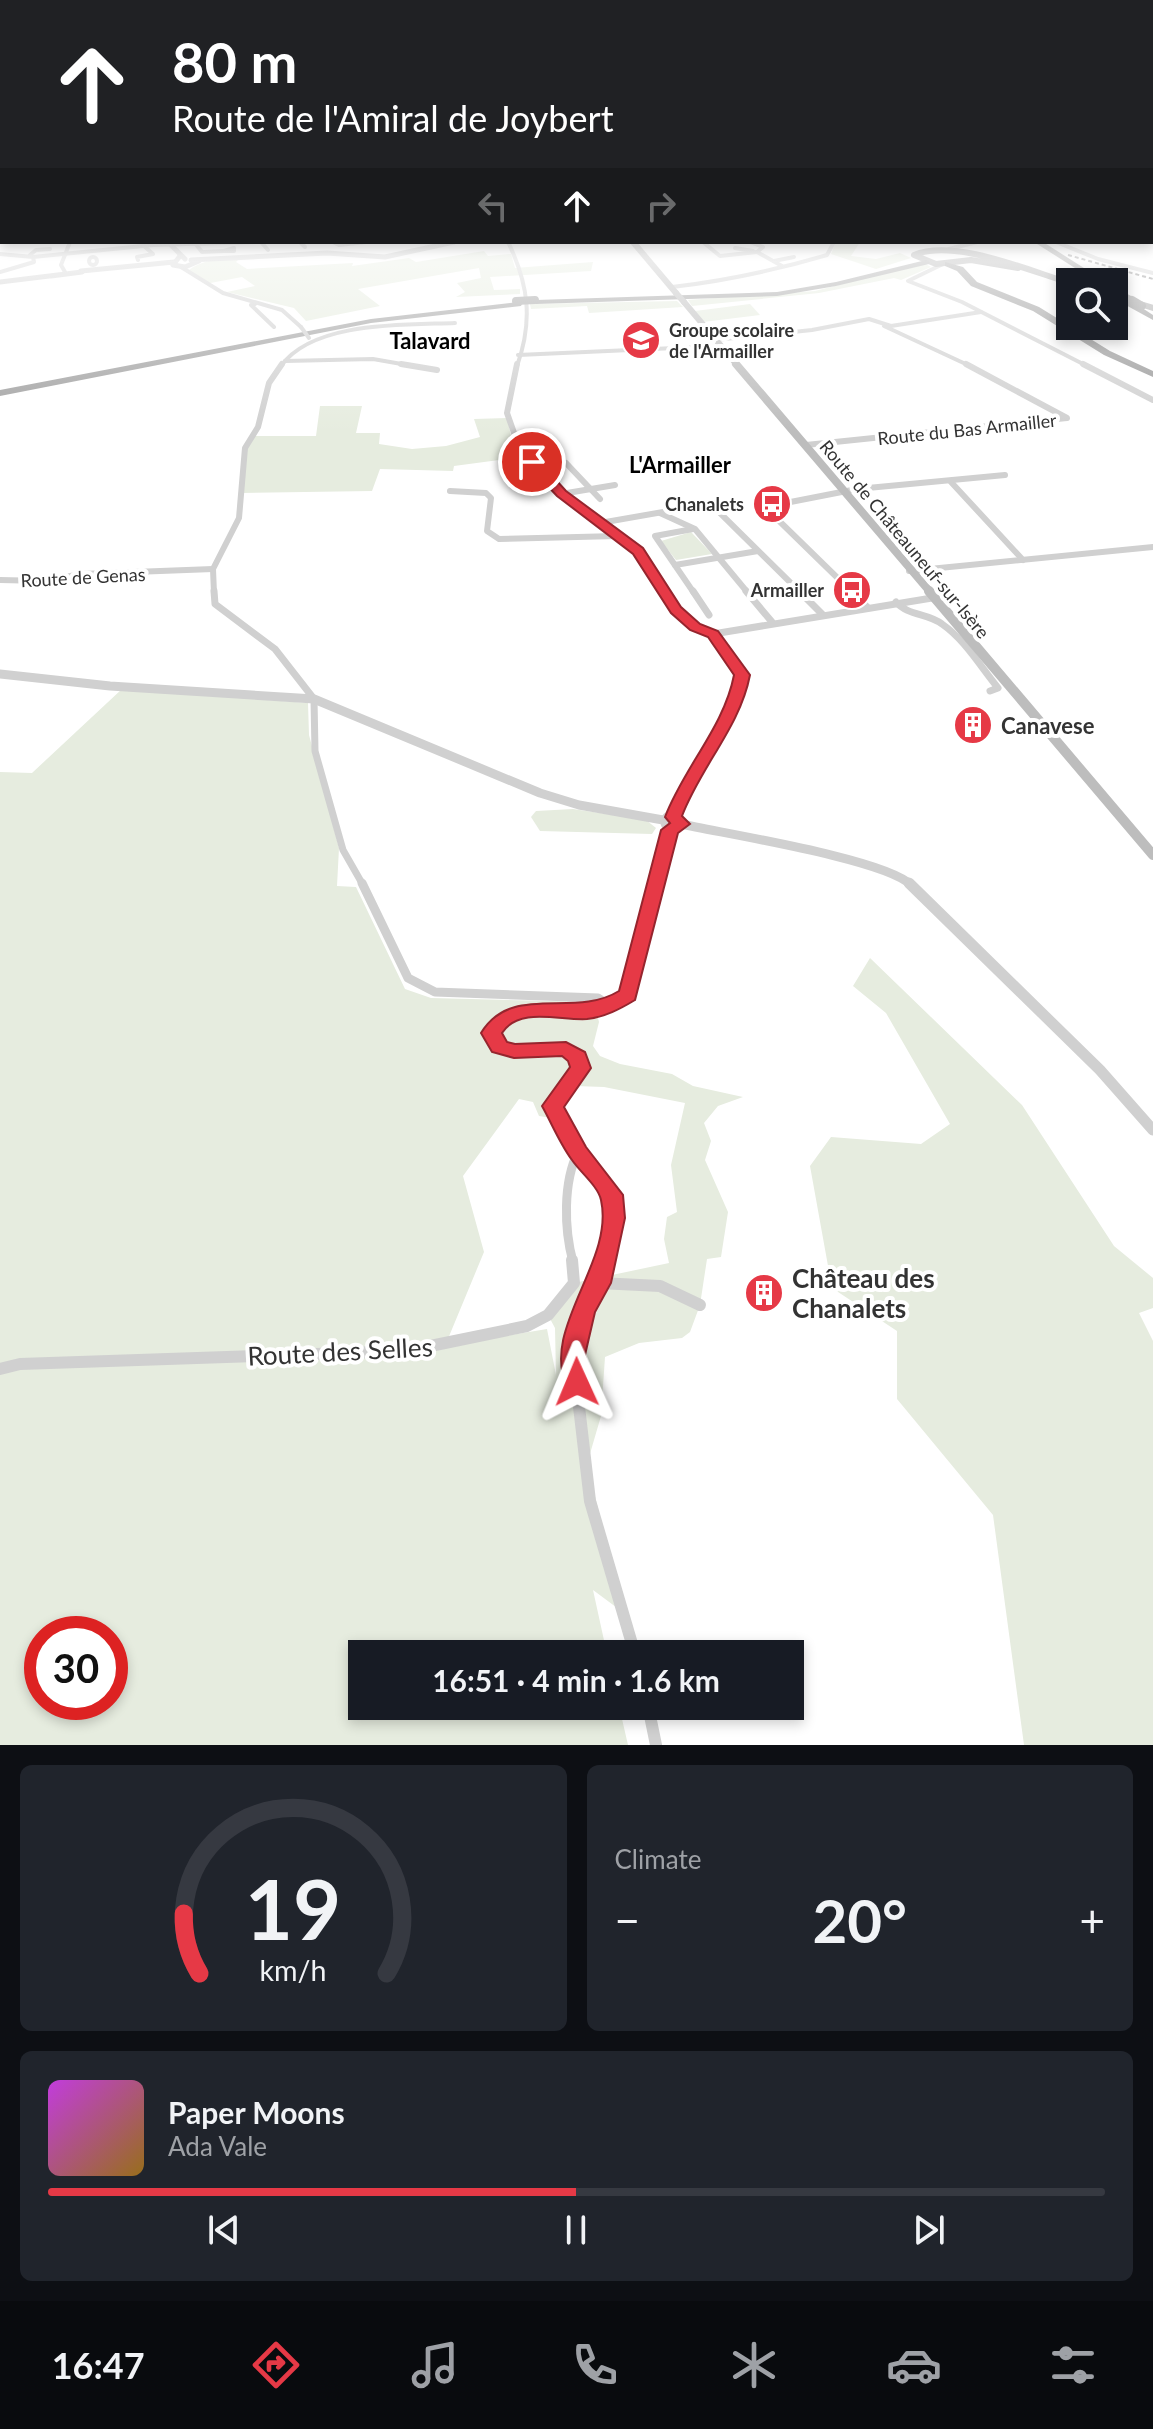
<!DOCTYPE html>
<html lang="en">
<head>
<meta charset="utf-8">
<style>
	body { margin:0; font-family:Lato,sans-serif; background:#20242c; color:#f1f3f6; height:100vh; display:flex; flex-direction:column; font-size:30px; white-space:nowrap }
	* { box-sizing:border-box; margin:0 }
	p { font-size:26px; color:#9ea1a6 }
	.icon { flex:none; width:44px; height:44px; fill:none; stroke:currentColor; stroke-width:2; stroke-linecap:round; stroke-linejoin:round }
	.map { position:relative; height:1745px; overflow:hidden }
	.side { display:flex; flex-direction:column; gap:20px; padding:20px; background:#0d0f14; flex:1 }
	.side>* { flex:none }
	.banner { position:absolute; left:0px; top:0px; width:1154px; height:244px; box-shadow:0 4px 12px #0003; background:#202124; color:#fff; overflow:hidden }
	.fabs { position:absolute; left:1056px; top:268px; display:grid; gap:16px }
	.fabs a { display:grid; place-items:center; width:72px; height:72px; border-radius:0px; background:#171b24; box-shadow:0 4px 12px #0003; font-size:40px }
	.speed { position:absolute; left:24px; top:1616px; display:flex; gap:16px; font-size:40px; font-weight:700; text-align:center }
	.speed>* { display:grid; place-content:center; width:104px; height:104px; border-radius:50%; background:#171b24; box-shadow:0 4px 12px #0003; line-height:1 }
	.speed .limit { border:12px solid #d22; background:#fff; color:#111 }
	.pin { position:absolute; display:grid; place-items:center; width:68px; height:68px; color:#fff; margin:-34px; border:4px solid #fff; border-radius:50%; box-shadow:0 2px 8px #0007 }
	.me { position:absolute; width:88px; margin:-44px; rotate:359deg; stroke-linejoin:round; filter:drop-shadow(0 0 6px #0008) }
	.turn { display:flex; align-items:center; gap:28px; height:168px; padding:0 40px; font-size:36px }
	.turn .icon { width:104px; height:104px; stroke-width:2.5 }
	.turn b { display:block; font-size:56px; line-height:68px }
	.lanes { display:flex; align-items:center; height:76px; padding:0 40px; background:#0003; justify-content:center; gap:40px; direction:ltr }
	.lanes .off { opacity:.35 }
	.big { font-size:60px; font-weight:700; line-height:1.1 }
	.side .tile { flex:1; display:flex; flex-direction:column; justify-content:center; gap:12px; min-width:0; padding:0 28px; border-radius:12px; background:#20242c }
	.side .dial { align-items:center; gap:0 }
	.dial svg { height:208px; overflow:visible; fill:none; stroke:#363941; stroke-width:7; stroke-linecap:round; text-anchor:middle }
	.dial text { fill:#f1f3f6; stroke:none }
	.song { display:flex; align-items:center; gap:24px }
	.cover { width:96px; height:96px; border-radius:12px; background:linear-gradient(135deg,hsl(290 70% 55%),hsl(40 70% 35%)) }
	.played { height:8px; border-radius:4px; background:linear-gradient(90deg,#e63946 50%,#363941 50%) }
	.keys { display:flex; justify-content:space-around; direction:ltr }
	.heat { display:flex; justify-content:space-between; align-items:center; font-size:44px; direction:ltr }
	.side .tiles { flex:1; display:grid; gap:20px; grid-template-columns:1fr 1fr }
	.tile:last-child { grid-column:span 2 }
	.trip { position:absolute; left:348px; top:1640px; width:456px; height:80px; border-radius:0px; background:#171b24; box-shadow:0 4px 12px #0003; font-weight:700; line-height:80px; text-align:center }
	.tabs { display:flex; height:128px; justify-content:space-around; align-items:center; background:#090b0e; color:#9ea1a6 }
	.tabs .icon { width:56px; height:56px }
	.tabs .on { color:#e63946 }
	.tabs b { font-size:36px; color:#f1f3f6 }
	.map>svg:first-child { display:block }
</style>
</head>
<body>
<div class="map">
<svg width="1153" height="1745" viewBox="0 0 1153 1745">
	<rect width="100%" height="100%" fill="#fff"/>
	<g fill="#e6ecdf" fill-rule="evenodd">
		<path d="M 836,242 L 860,242 L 851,256 L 876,259 L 900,253 L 911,258 L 876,269 L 831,254 Z"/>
		<path d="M 484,251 L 488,256 L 511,254 L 515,268 L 593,262 L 591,271 L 490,277 L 494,290 L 520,289 L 520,294 L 456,297 L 465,292 L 457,283 L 481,278 L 479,268 L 358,289 L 380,306 L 306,321 L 294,308 L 227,292 L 255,286 L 242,277 L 205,284 L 189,270 C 204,259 220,259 238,260 L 236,262 L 247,269 L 353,263 L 352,266 L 409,258 L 416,262 Z"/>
		<path d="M 924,263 L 931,267 L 901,280 L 894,278 L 819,293 L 692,306 L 688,300 L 815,291 Z"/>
		<path d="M 677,301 L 683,307 L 589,313 L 587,306 L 531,309 L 530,304 Z"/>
		<path d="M 750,304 L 760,315 L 703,322 L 695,311 Z"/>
		<path d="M 320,406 L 362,406 L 356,433 L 380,433 L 379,444 L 412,449 L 446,446 L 480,437 L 474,419 L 507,418 L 514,449 L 533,470 L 507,473 L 499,460 L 454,466 L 453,471 L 380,469 L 372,491 L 241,493 L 245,448 L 253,436 L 316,436 Z"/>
		<path d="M 691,532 L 712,554 L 676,560 L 661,541 Z"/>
		<path d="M 122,689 L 308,703 L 309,735 L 339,848 L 337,886 L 356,887 L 405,989 L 431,998 L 594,1002 L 599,1022 L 593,1046 L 600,1056 L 620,1064 L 672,1074 L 693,1086 L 743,1097 L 718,1106 L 704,1123 L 711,1141 L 705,1160 L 728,1212 L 721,1257 L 707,1259 L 700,1305 L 690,1332 L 682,1338 L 639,1343 L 605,1357 L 601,1416 L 587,1464 L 624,1613 L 593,1590 L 607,1654 L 362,1654 L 362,1706 L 619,1706 L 628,1745 L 0,1745 L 0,772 L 32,773 ZM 575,1086 L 604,1087 L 685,1103 L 671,1165 L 677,1212 L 667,1217 L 664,1239 L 669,1263 L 574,1283 L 548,1315 L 555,1328 L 556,1375 L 547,1329 L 445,1346 L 484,1252 L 463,1176 L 519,1099 L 533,1102 L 539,1116 L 558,1119 L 553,1106 L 563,1089 ZM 42,1634 L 110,1634 L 110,1702 L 42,1702 Z"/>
		<path d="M 573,809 L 646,820 L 656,828 L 652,834 L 540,831 L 531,817 L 536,811 Z"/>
		<path d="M 870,958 L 1022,1105 L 1114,1246 L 1153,1278 L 1153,1308 L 1139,1313 L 1153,1341 L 1153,1745 L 1024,1745 L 993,1515 L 897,1399 L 897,1331 L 832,1288 L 810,1166 L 831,1137 L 921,1144 L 950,1124 L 886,1013 L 853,986 Z"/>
	</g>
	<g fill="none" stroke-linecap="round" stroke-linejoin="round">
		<g stroke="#d0d0d0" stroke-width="4">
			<path d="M 261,242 L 268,250"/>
			<path d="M 300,242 L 305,247"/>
			<path d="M 333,242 L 339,245 L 366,242"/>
			<path d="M 508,242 C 529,285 533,321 517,366"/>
			<path d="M 701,242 L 727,242"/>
			<path d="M 703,242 L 720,256 L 757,252"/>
			<path d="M 750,242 L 763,247 L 757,252 L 782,266"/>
			<path d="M 1056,242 L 1098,259 L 1153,273"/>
			<path d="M 195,243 L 202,252 L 224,251"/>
			<path d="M 234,248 L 234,251 L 224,251 Z"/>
			<path d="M 735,248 L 753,251"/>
			<path d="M 949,249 L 977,242"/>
			<path d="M 0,254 L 33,257 L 153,245 L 256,242"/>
			<path d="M 30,255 L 36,250 L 50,249"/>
			<circle cx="93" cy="261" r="4"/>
			<path d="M 138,260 L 137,257 L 153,254 L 144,246"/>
			<path d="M 774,261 L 794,257"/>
			<path d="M 943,264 L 908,281 L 962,302 L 1087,366"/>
			<path d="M 181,267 L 223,293 L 282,310 L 301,327"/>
			<path d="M 0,272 L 34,262 L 33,257"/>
			<path d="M 65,272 L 61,265 L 70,242"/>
			<path d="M 672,287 C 725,281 776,270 827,255 L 834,242"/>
			<path d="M 255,304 L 251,305 L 274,327"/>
			<path d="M 884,326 L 970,366"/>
			<path d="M 715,340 L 812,330 L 869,319 L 891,326 L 981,312"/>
			<path d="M 518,355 L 720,346"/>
			<path d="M 285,361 L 373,359 L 413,366"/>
			<path d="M 281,366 C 313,321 405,325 455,323"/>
		</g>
		<g stroke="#d0d0d0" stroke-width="6">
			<path d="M 401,364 L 437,370"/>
			<path d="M 517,364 L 507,413 L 519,447 L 547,478 L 642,556 L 666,593"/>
			<path d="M 1083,364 L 1153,400"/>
			<path d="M 806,445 L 1067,418 L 966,364"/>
			<path d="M 521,450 L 549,446"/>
			<path d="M 566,463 L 600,499"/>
			<path d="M 951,482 L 1023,560"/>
			<path d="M 450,491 L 486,493 L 491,498 L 487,531 L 499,539 L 617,536"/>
			<path d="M 561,494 L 615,485"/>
			<path d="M 660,513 L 695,529 L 748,593"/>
			<path d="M 600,523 L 703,505 L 714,507 L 801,593"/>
			<path d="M 693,529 L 655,536 L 694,593"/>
			<path d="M 675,565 L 758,551"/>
			<path d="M 909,571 L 1153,547"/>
			<path d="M 0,580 L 44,581 L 81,574 L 213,569"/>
			<path d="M 214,593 L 213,569 L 239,518 L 245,448 L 258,427 L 269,383 L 282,364"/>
			<path d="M 853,593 L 771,513 L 770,506 L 857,489 L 1005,475"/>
		</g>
		<g stroke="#d0d0d0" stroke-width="7">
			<path d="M 214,591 L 215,604 L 275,649 L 314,699 L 315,751 L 343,850 L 363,885"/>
			<path d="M 665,591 L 687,621 L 713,634"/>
			<path d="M 693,591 L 709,615"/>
			<path d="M 746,591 L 772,622"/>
			<path d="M 799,591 L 822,614"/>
			<path d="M 851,591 L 867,607"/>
			<path d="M 896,602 C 908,616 928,613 942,624 C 965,640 980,666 998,688 L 990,691"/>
			<path d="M 673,817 C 687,787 747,702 742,673 C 739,657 719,649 713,634 L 932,598"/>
			<path d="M 656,885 L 670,828"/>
		</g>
		<g stroke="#d0d0d0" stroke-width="9">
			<path d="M 362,883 L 408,978 L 435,992 L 598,998 L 610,1006"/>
			<path d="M 573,1262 C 564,1229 563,1182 578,1152"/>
			<path d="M 604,1262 L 613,1218 L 612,1195 L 578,1152 L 553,1106 L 581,1068 L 578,1057 L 559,1049 L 499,1047 L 491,1033 C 520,1000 555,1018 593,1011 C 606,1009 617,1002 628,995 L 656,883"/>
		</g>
		<g stroke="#d0d0d0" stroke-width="12">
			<path d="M 604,1260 L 599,1283 L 583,1311 L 573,1355 L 590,1501 L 635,1654"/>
			<path d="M 599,1283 L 660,1286 L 700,1305"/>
			<path d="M 0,1369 L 20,1364 L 406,1351 L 527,1326 L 548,1315 L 574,1283 L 572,1260"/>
			<path d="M 648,1706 L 656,1745"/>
		</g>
		<g stroke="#d0d0d0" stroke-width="5">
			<path d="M 168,242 L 185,259"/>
			<path d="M 180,256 L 173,265 L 185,267 L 199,261"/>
			<path d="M 191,260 L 327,253 L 385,257 L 454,242"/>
			<path d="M 81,271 L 174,262"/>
			<path d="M 0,282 L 82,272 L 51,276"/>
		</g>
		<g stroke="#d0d0d0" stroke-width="9">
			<path d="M 0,674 L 110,686 L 314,699 L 540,793 L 579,805 L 663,820"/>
			<circle cx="672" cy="822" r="7"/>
			<path d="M 681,824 C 726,834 885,859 911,885"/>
		</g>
		<path stroke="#d0d0d0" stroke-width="11" d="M 909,883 L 1100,1070 L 1153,1130"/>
		<g stroke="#bdbdbd" stroke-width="6">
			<path d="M 633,242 L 676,293"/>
			<path d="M 684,302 L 738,366"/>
		</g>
		<path stroke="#bdbdbd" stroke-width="8" d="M 736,364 L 931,593"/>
		<path stroke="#bdbdbd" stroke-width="10" d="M 929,591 L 1153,855"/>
		<g stroke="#ababab" stroke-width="6">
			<path d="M 1018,268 L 971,260 L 936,264 L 914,255 C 954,238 1030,271 1070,283"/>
			<path d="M 1114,296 L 1153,308"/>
		</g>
		<g fill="#a2a2a2" fill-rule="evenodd">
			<path d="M 926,260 L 930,262 L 929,264 L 836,286 L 777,296 L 536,304 L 532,302 L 536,300 L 777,292 L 836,282 Z"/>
			<path d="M 518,302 L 522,304 L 521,306 L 371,323 L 0,396 L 0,390 L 371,319 Z"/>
		</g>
		<g fill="#9a9a9a" fill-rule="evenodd">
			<path d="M 1034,242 L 1043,242 L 1106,282 L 1097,282 Z"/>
			<path d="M 945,262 L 963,267 L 977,282 L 1039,307 L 1110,351 L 1153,371 L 1153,377 L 1104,355 L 1033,311 L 971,286 L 957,271 L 945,266 Z"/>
			<path d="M 1114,287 L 1135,298 L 1136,300 L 1133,302 L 1153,315 L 1153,320 L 1122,303 L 1121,301 L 1125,299 L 1114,292 Z"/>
		</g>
		<path stroke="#888" stroke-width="2" stroke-dasharray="4 3" stroke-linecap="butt" d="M 1068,255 L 1153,279"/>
		<path stroke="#d0d0d0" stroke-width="4" d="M 301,327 L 309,338"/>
		<path stroke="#bdbdbd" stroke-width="6" d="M 676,293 L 684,302"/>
		<path stroke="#a2a2a2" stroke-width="8" d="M 516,301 L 535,300"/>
		<path stroke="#9a9a9a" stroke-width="8" d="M 1132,300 L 1142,306"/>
	</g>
	<linearGradient id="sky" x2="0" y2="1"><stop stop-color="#9ec6ea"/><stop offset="0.43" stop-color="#fff"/><stop offset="1" stop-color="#fff" stop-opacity="0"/></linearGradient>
	<rect width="1153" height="433" fill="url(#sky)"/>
	<path fill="#e63946" stroke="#96252e" stroke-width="2" d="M 528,459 L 537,459 L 566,491 L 643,548 L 681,607 L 700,624 L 718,631 L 750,675 C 740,727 701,766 682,816 L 690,824 L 678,833 L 635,1000 C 620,1009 605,1017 587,1019 C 561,1021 519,1006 502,1033 L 507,1042 L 515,1044 L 566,1042 L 585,1052 L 591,1068 L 564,1107 L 586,1147 L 623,1195 L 625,1218 L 611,1283 L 595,1312 L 585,1355 L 589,1382 L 586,1390 L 577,1393 L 568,1390 C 538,1329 615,1263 601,1200 C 598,1186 580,1172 572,1160 C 560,1144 552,1124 542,1106 L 570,1067 L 568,1061 L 562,1056 L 514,1058 L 492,1052 L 481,1033 C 512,982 574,1019 619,991 L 661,830 L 670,823 L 665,817 C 684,767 724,727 734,675 L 708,637 L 690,630 L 671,613 L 633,554 L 557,496 L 528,465 Z"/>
	<defs>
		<symbol id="school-disc" viewBox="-11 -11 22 22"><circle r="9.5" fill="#e63946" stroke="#fff"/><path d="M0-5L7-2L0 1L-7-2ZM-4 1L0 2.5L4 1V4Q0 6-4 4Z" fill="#fff"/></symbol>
		<symbol id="bus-disc" viewBox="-11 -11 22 22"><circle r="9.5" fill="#e63946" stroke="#fff"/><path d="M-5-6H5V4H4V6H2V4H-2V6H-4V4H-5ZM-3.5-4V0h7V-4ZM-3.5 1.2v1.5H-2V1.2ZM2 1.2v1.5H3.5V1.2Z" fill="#fff"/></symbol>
		<symbol id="building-disc" viewBox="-11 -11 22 22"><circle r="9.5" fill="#e63946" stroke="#fff"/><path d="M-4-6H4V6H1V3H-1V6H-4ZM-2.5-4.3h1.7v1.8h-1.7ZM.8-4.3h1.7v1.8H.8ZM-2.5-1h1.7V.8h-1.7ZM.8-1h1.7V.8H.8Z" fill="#fff"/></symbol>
	</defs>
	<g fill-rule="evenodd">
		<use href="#school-disc" x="619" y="318" width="44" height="44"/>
		<use href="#bus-disc" x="750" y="482" width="44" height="44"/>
		<use href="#bus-disc" x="830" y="568" width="44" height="44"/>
		<use href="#building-disc" x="951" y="703" width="44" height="44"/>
		<use href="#building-disc" x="742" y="1271" width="44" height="44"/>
	</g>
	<g text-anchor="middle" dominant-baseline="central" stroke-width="8" stroke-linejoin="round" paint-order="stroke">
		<g font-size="18" font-weight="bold" fill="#333" stroke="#fff" text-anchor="end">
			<text x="669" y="330" text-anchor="start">Groupe scolaire<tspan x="669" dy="21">de l'Armailler</tspan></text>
			<text x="744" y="504">Chanalets</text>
			<text x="824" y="590">Armailler</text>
		</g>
		<g font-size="18" fill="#333" stroke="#fff">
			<text transform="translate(967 429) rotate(-6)">Route du Bas Armailler</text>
			<text transform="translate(905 539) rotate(50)">Route de Châteauneuf-sur-Isère</text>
			<text transform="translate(83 577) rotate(-3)">Route de Genas</text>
		</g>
		<g font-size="22" font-weight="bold" fill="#000" stroke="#fff">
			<text x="430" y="340">Talavard</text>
			<text x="680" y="464">L'Armailler</text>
		</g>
		<g font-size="22" font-weight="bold" fill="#333" stroke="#fff" text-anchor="start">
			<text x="1001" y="725">Canavese</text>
		</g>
		<g font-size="26" font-weight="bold" fill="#333" stroke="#fff" text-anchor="start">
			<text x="792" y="1278">Château des<tspan x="792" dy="30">Chanalets</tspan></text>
		</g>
		<g font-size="26" fill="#333" stroke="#fff">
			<text transform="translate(340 1351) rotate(-3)">Route des Selles</text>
		</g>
	</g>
</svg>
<div class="fabs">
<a><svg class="icon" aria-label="search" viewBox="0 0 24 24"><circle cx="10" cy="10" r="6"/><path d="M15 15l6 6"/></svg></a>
</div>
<div class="speed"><div class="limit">30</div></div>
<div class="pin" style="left:532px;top:462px;background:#d93025"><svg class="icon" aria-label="arrive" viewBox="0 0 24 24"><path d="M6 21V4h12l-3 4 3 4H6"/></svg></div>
<svg class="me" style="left:577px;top:1382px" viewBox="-20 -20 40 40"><path d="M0-17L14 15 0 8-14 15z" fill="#e63946" stroke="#fff" stroke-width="4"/></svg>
<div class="trip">16:51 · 4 min · 1.6 km</div>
<div class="banner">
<div class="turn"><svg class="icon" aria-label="ahead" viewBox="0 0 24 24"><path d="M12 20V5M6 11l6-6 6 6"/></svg><div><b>80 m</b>Route de l'Amiral de Joybert</div></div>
<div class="lanes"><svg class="icon off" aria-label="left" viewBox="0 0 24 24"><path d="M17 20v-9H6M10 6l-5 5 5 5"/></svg><svg class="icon" aria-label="ahead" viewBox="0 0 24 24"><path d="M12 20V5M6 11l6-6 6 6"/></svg><svg class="icon off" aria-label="right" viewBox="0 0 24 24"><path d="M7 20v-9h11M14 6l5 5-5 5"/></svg></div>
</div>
</div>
<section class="side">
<div class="tiles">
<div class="tile dial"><svg viewBox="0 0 100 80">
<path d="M14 69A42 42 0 1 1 86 69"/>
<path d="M14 69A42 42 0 0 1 8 46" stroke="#e63946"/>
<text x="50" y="56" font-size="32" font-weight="700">19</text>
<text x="50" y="72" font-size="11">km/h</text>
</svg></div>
<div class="tile"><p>Climate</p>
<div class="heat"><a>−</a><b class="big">20°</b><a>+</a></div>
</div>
<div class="tile">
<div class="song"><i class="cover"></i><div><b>Paper Moons</b><p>Ada Vale</p></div></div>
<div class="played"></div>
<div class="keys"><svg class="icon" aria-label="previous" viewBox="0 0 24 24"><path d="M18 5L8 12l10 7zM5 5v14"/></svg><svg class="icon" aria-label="pause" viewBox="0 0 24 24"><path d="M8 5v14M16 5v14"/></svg><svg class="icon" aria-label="next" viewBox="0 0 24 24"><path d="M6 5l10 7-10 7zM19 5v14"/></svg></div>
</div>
</div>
</section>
<nav class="tabs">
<b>16:47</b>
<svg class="icon on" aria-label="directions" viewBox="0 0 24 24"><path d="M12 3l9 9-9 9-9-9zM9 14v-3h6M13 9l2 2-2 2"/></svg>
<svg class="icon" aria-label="music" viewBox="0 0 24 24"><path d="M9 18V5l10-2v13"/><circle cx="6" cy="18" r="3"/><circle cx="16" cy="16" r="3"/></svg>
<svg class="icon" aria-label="phone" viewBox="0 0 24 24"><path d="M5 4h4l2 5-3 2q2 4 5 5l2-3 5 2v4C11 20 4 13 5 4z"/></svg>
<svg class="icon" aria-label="climate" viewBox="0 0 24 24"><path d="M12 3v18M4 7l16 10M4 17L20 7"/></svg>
<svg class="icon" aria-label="car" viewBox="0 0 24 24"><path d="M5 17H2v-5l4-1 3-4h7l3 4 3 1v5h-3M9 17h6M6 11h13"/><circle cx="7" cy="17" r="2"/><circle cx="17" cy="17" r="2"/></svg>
<svg class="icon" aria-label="filters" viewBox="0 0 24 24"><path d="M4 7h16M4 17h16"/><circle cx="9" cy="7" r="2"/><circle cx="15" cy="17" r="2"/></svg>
</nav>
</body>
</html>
